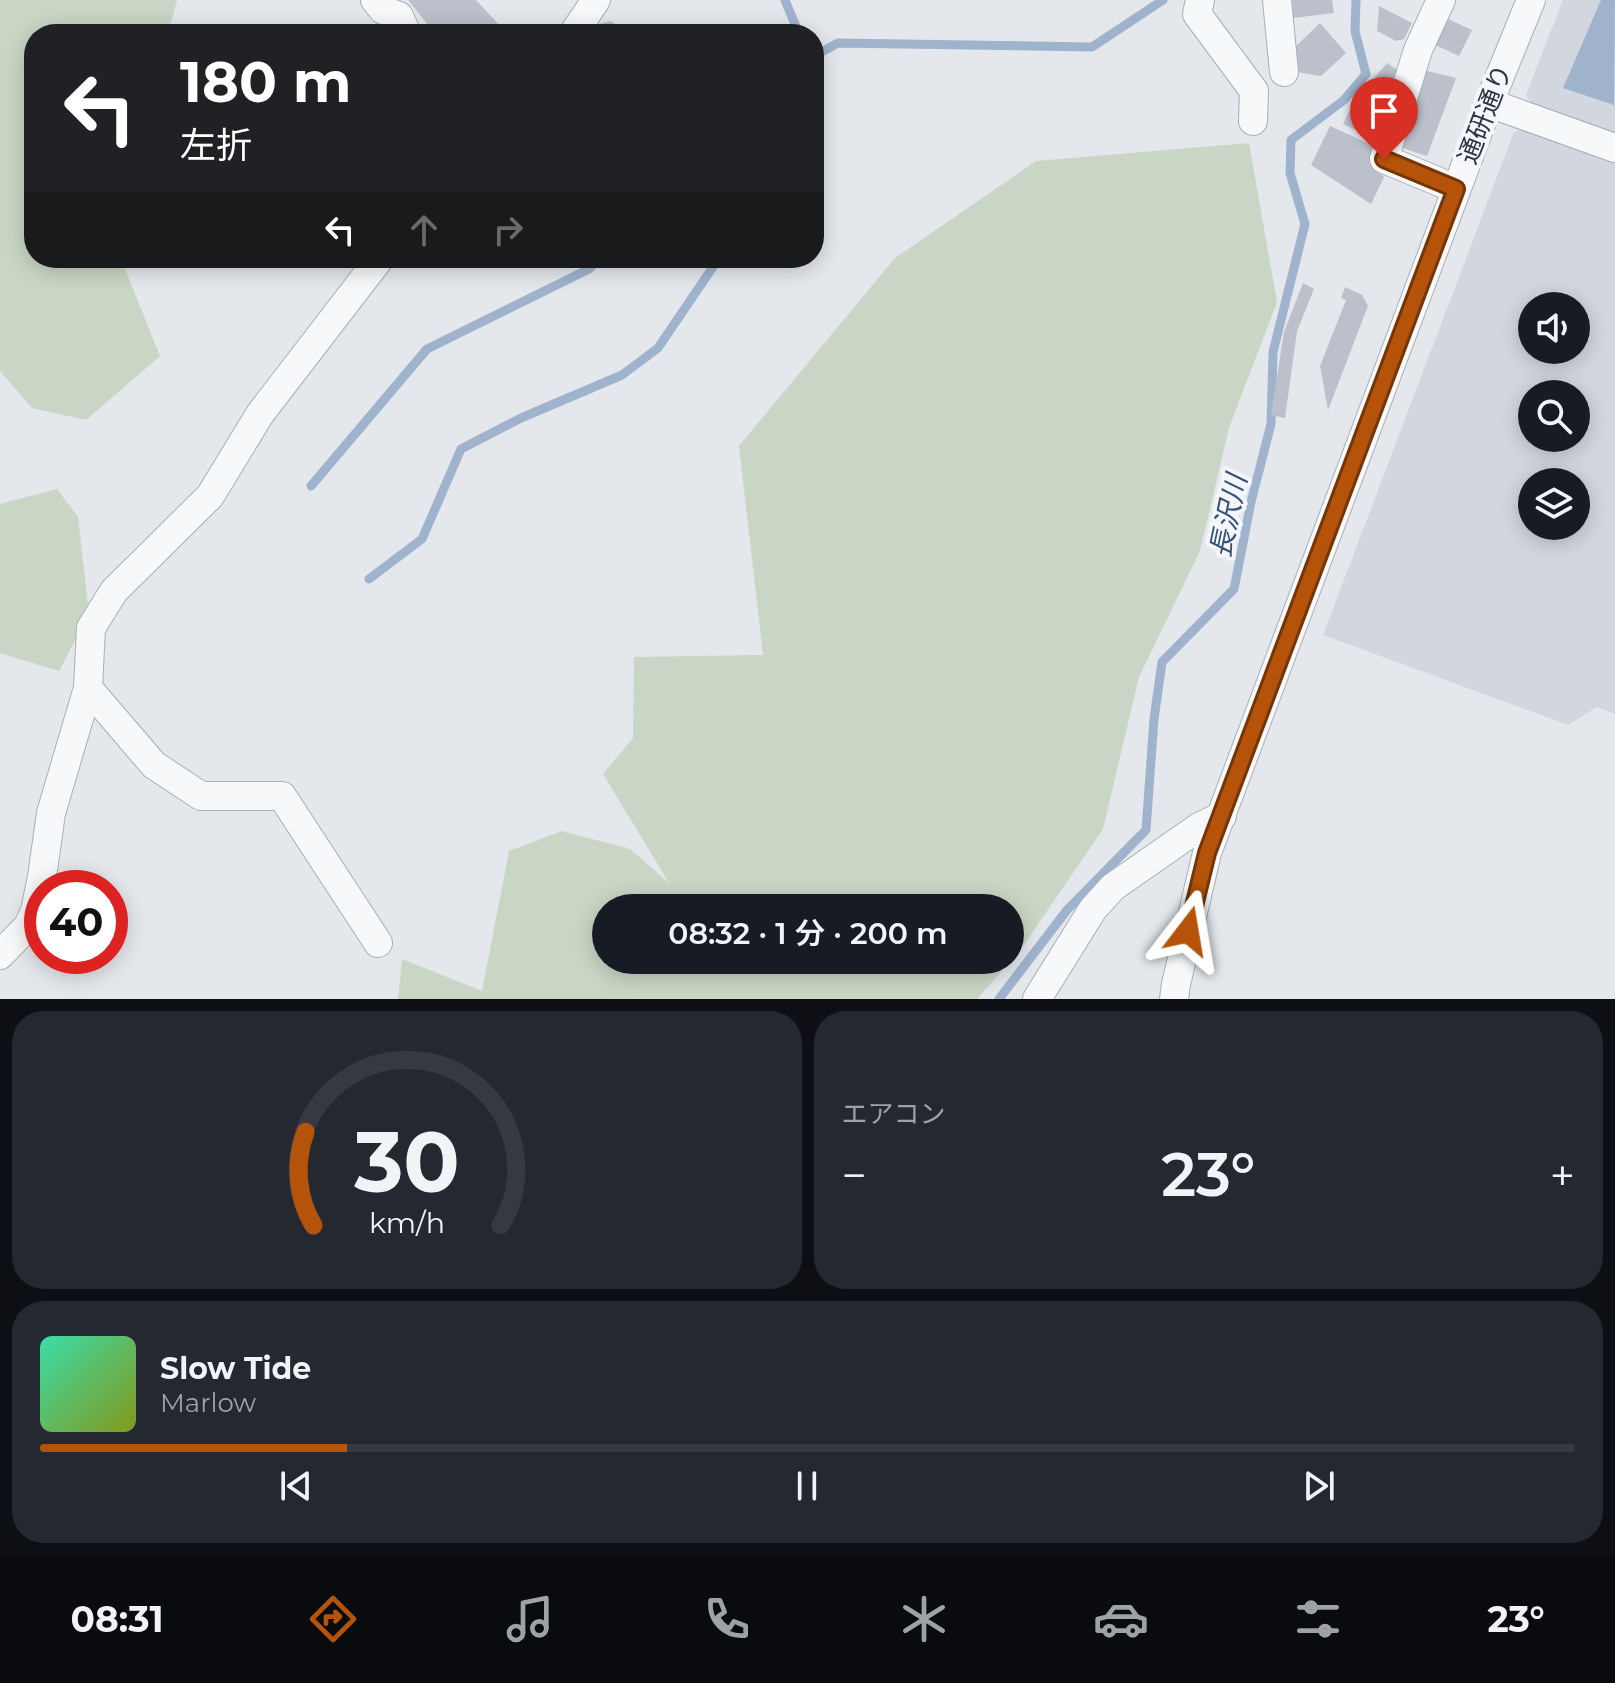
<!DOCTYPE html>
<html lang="ja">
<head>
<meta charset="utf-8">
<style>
	body { margin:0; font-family:Montserrat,"Noto Sans JP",sans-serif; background:#242831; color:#f1f3f6; height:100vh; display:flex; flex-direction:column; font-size:30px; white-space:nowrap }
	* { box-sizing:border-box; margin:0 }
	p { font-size:26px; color:#9ea1a6 }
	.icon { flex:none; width:44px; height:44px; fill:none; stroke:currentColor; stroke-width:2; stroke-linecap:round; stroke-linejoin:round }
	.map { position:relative; height:999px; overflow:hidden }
	.drawer { display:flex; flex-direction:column; gap:12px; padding:12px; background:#0d0f14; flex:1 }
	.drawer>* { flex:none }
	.banner { position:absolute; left:24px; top:24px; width:800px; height:244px; border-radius:32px; box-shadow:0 4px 20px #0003; background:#202124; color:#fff; overflow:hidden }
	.controls { position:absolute; left:1518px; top:292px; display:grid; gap:16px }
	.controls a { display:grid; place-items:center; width:72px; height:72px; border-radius:50%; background:#171b24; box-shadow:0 4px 20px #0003; font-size:40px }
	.speed { position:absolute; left:24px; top:870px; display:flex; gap:16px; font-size:40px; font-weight:700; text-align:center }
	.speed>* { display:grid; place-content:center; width:104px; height:104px; border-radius:50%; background:#171b24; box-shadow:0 4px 20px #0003; line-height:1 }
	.speed .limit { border:12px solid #d22; background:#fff; color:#111 }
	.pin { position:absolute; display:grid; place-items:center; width:68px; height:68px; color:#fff; margin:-82px -34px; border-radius:50% 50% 50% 0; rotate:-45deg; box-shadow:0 0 8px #0007 }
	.pin .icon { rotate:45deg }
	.me { position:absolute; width:88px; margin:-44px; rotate:14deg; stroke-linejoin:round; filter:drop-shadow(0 0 6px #0008) }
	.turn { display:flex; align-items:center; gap:28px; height:168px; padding:0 24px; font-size:36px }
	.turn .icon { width:104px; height:104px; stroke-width:2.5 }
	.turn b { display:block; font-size:56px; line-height:68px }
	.lanes { display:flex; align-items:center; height:76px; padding:0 24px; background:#0003; justify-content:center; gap:40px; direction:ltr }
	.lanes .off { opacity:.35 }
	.big { font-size:60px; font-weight:600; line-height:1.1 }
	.drawer .tile { flex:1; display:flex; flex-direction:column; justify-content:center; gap:12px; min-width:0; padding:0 28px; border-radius:32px; background:#242831 }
	.drawer .dial { align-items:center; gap:0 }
	.dial svg { height:208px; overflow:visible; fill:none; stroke:#363941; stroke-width:7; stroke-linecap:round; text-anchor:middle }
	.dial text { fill:#f1f3f6; stroke:none }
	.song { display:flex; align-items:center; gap:24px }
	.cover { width:96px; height:96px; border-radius:12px; background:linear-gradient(135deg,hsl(160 70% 55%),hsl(70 70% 35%)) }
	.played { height:8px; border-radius:4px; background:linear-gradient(90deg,#b45309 20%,#363941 20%) }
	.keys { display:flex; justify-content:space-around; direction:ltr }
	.heat { display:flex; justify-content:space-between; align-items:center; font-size:44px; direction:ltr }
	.drawer .tiles { flex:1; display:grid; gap:12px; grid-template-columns:1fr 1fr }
	.tile:last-child { grid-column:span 2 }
	.trip { position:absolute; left:592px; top:894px; width:432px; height:80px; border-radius:40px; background:#171b24; box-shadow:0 4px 20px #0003; font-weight:600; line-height:80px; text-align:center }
	.tabs { display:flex; height:128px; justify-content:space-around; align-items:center; background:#090b0e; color:#9ea1a6 }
	.tabs .icon { width:56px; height:56px }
	.tabs .current { color:#b45309 }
	.tabs b { font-size:36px; color:#f1f3f6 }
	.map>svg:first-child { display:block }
</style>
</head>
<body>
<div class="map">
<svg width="1615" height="999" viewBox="0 0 1615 999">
	<rect width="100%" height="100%" fill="#e4e7ec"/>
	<g fill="#d2d6de" fill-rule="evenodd">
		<path d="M 1563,0 L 1615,0 L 1615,139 L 1535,110 L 1526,95 Z"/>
		<path d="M 1526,129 L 1615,162 L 1615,714 L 1597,707 L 1568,725 L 1323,635 L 1514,132 ZM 1532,306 L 1576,306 L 1576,350 L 1532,350 ZM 1532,394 L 1576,394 L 1576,438 L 1532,438 ZM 1532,482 L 1576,482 L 1576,526 L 1532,526 Z"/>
	</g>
	<g fill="#c9d6c5" fill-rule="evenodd">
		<path d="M 0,0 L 177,0 L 168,34 L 34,34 L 34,258 L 125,258 L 123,264 L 160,356 L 86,420 L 32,408 L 0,371 Z"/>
		<path d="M 1249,143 L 1277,302 L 1229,428 L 1200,551 L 1139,677 L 1103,829 L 1021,949 L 977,999 L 398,999 L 402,959 L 482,991 L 509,851 L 562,831 L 630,849 L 669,883 L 603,774 L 633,738 L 634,657 L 763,655 L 739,446 L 895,258 L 1036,161 ZM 606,908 L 1010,908 L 1010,960 L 606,960 Z"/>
		<path d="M 57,489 L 78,517 L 89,614 L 59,671 L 0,653 L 0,504 Z"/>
	</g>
	<path fill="#9fb4cc" d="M 1601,0 L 1615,0 L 1614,105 L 1563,88 Z"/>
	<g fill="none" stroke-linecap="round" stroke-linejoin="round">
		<g stroke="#9fb4cc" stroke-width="9">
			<path d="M 785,0 L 799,34"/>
			<path d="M 814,56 L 838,43 L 1092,47 L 1163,0"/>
			<path d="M 311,486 L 427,349 L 589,269 L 600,258"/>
			<path d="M 369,579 L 422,539 L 461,449 L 521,418 L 622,375 L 658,348 L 719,258"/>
			<path d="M 999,999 L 1067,910 L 1146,830 L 1154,719 L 1162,662 L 1234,589 L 1251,502 L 1271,424 L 1273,352 L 1305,224 L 1290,173 L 1291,140 L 1344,100 L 1366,74 L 1355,31 L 1356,0"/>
		</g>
	</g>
	<g fill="#bbc0ca">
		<path d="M 408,0 L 476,0 L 501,27 L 495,34 L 435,34 Z"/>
		<path d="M 1292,0 L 1332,0 L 1334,13 L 1293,18 Z"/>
		<path d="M 1379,6 L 1412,23 L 1404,39 L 1396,41 L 1377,31 Z"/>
		<path d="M 1446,18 L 1472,30 L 1459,56 L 1433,44 Z"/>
		<path d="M 611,21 L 628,34 L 587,34 L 594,25 Z"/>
		<path d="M 1320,23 L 1346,53 L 1321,76 L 1297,72 L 1293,49 Z"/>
		<path d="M 1387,63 L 1400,72 L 1391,99 L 1380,102 L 1367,93 L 1375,77 Z"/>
		<path d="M 1424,70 L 1456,78 L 1427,156 L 1393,145 Z"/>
		<path d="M 1354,102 L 1380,111 L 1372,137 L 1343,124 Z"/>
		<path d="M 1330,126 L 1376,147 L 1371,166 L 1384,177 L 1371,204 L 1311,165 Z"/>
		<path d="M 1303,283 L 1314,289 L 1297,331 L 1285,418 L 1271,415 L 1284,332 Z"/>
		<path d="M 1345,287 L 1362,295 L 1368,306 L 1328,410 L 1320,366 L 1346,300 L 1341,298 Z"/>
	</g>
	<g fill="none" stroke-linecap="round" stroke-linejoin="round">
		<defs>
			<g id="minor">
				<path d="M 375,0 L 383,10 L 399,16 L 407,34"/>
				<path d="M 1200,0 L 1197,14 L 1254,91 L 1253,121"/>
				<path d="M 1277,0 L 1284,72"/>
				<path d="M 1441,0 L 1418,50 L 1384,159 L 1456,189"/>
				<path d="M 573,34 L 596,0"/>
				<path d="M 1489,103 L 1615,148"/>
				<path d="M 88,688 L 154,765 L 201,796 L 282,796 L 378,943"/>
				<path d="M 0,955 L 28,926 L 35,911 L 42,877 L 51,813 L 88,688 L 91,628 L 114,591 L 210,496 L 260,414 L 380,258"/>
				<path d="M 1037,999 L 1093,909 L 1113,887 L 1199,827 L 1222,816"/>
				<path d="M 1174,999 L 1176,984 L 1207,853 L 1489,103 L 1531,0"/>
			</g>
		</defs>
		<use href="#minor" stroke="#a9aeb7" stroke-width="30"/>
		<use href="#minor" stroke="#f7f8fa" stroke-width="28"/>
	</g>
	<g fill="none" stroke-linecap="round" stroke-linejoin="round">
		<defs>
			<path id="route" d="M 1188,931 L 1207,853 L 1456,189 L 1384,159"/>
		</defs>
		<use href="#route" stroke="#753606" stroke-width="20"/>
		<use href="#route" stroke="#b45309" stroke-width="14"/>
	</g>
	<g text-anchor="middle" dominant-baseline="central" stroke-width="8" stroke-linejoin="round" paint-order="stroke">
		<g font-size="26" fill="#2b3445" stroke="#f4f6f9">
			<text transform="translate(1485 114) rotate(-69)">通研通り</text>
		</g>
		<g font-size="28" font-style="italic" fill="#34527a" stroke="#f4f6f9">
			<text transform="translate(1228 516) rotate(-78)">長沢川</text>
		</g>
	</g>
</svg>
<div class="controls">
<a><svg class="icon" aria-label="sound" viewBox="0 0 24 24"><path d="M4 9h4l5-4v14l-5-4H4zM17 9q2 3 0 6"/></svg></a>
<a><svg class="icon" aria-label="search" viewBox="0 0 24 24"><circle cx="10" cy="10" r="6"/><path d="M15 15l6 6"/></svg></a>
<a><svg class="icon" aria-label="layers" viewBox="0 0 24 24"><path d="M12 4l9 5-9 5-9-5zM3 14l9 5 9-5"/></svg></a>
</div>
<div class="speed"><div class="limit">40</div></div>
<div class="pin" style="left:1384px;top:159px;background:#d93025"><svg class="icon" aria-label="arrive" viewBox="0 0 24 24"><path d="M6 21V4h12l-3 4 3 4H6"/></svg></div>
<svg class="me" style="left:1188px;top:931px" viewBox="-20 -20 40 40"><path d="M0-17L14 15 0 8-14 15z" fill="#b45309" stroke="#fff" stroke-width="4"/></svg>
<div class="trip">08:32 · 1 分 · 200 m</div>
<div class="banner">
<div class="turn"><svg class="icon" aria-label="left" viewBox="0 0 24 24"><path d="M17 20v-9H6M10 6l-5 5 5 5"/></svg><div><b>180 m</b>左折</div></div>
<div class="lanes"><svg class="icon" aria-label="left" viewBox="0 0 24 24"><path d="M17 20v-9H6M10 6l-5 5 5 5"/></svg><svg class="icon off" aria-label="ahead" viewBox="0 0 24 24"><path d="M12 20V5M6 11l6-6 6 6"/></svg><svg class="icon off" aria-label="right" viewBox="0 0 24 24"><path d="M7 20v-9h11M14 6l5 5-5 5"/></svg></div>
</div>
</div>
<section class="drawer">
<div class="tiles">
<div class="tile dial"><svg viewBox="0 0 100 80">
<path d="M14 69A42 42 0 1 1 86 69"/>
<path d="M14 69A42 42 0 0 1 11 33" stroke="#b45309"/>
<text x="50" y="56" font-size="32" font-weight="700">30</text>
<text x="50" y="72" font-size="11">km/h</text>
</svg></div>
<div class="tile"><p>エアコン</p>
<div class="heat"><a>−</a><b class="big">23°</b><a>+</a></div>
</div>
<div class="tile">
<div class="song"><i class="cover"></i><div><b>Slow Tide</b><p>Marlow</p></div></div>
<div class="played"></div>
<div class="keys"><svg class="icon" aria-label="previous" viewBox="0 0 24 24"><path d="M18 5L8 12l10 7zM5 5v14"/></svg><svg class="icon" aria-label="pause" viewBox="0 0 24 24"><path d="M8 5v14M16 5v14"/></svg><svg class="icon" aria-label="next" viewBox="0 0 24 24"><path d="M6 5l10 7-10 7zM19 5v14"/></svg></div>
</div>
</div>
</section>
<nav class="tabs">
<b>08:31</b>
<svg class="icon current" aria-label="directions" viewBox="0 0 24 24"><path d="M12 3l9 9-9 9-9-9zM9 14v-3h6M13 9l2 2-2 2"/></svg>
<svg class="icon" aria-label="music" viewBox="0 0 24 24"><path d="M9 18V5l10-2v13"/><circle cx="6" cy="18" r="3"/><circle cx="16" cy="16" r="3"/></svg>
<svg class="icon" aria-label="phone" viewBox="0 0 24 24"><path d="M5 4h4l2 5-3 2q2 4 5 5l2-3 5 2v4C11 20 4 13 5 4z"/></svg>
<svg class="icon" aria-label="climate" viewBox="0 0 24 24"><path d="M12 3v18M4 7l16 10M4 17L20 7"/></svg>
<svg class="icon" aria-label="car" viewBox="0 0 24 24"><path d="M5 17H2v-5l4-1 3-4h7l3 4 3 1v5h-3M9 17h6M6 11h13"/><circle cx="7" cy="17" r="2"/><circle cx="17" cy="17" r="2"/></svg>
<svg class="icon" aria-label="filters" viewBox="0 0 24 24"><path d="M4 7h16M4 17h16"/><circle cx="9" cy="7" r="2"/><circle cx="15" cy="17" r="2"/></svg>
<b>23°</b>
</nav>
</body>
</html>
